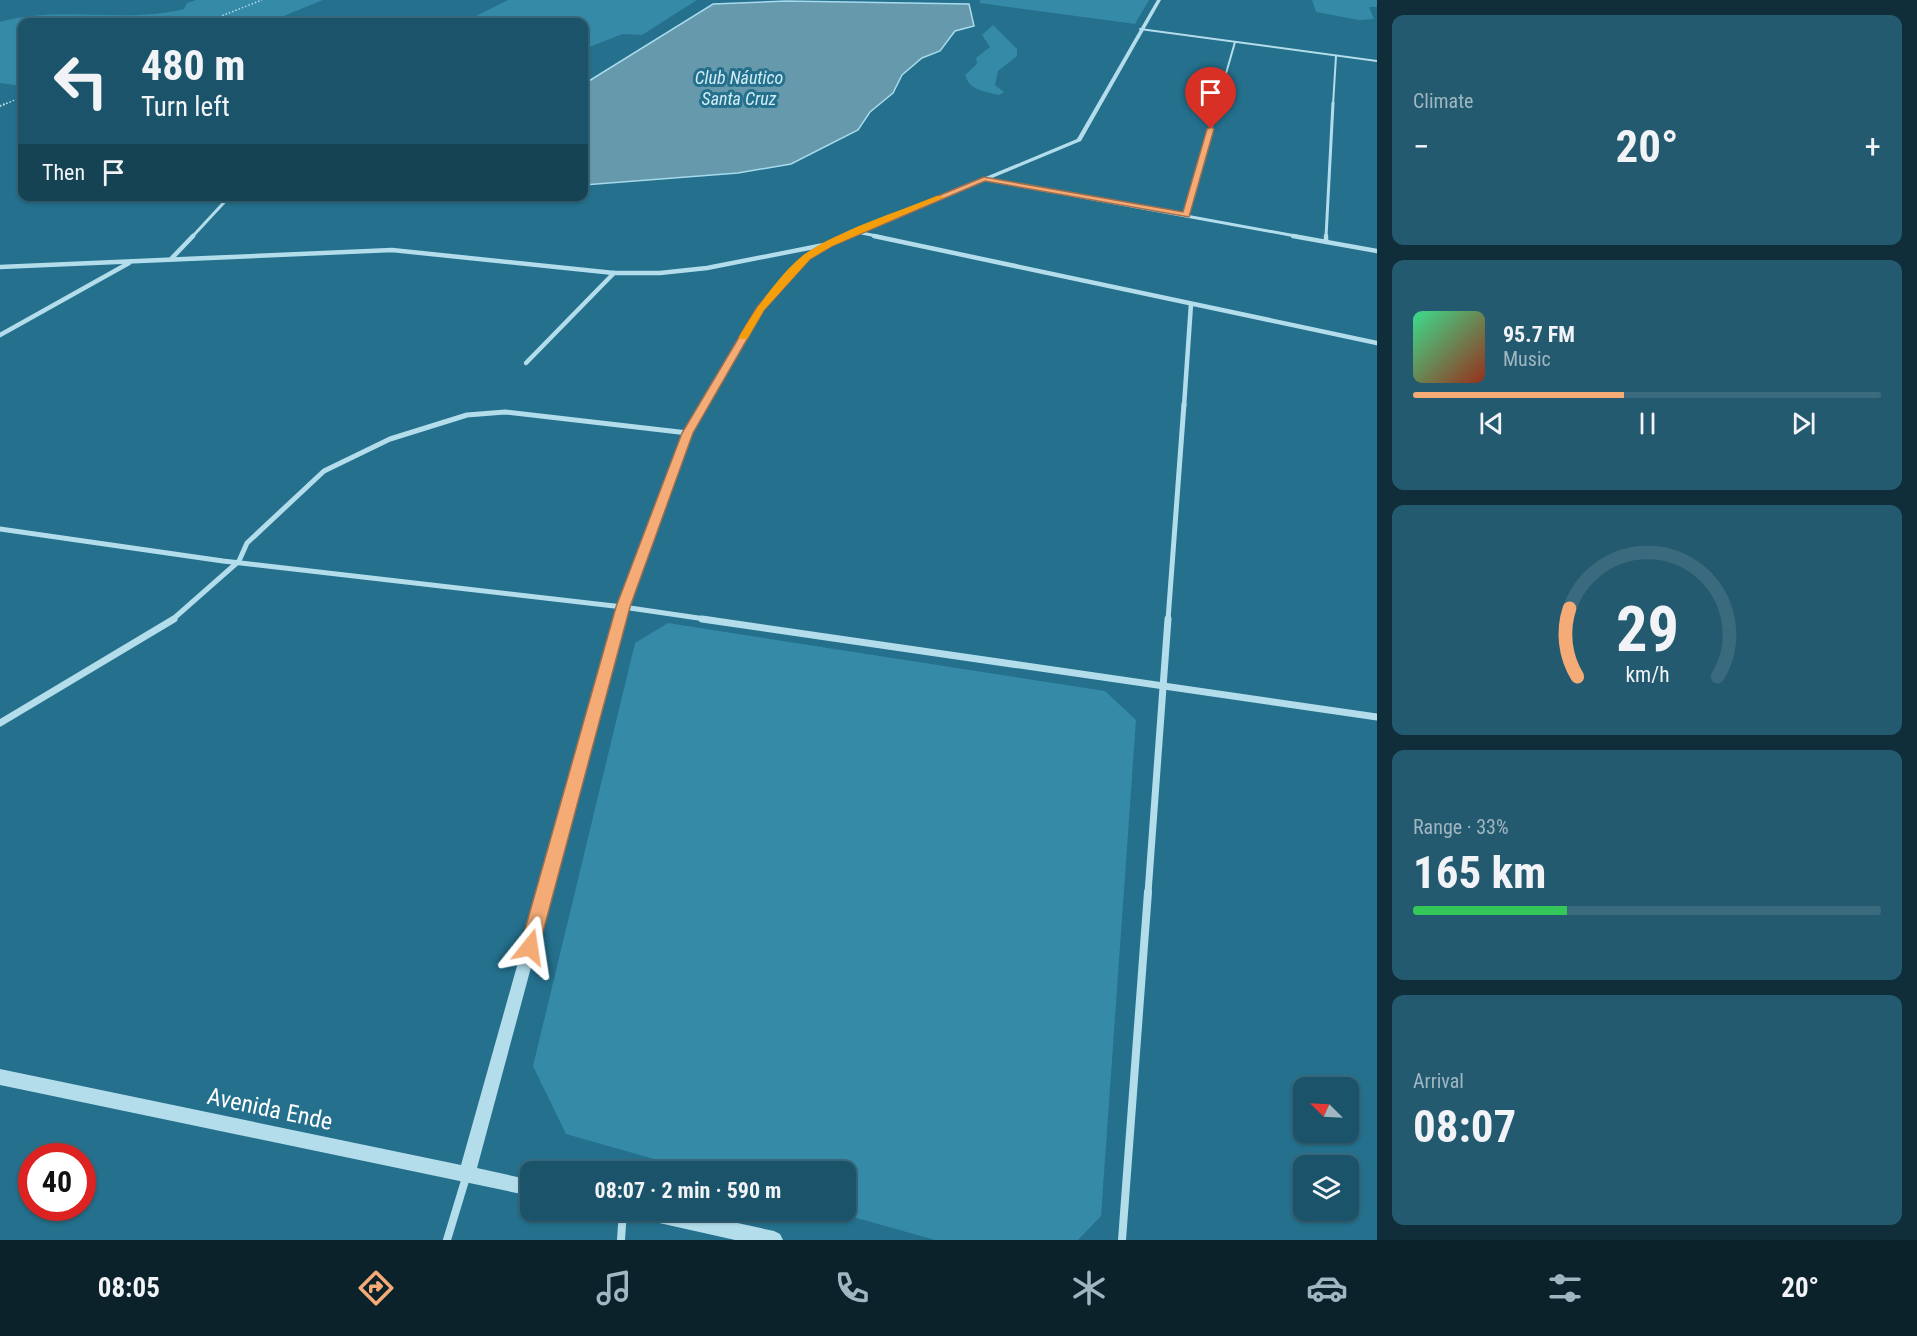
<!DOCTYPE html>
<html lang="en">
<head>
<meta charset="utf-8">
<style>
	body { margin:0; font-family:"Roboto Condensed",sans-serif; background:#245a70; color:#f1f3f6; height:100vh; display:flex; flex-direction:column; font-size:22px; white-space:nowrap }
	* { box-sizing:border-box; margin:0 }
	p { font-size:20px; color:#a0b7c1 }
	.icon { flex:none; width:33px; height:33px; fill:none; stroke:currentColor; stroke-width:2; stroke-linecap:round; stroke-linejoin:round }
	.map { position:relative; flex:1; overflow:hidden }
	.sheet { display:flex; flex-direction:column; gap:15px; padding:15px; background:#0f2e3a; width:540px }
	.sheet>* { flex:none }
	.top-card { position:absolute; left:18px; top:18px; width:570px; height:183px; border-radius:12px; box-shadow:0 2px 4px #0004,0 0 0 2px #396a7e; background:#1b546a; color:#f1f3f6; overflow:hidden }
	.needle { width:39px; rotate:294deg }
	.tools { position:absolute; left:1293px; top:1077px; display:grid; gap:12px }
	.tools a { display:grid; place-items:center; width:66px; height:66px; border-radius:12px; background:#1b546a; box-shadow:0 2px 4px #0004,0 0 0 2px #396a7e; font-size:30px }
	.speed { position:absolute; left:18px; top:1143px; display:flex; gap:12px; font-size:30px; font-weight:700; text-align:center }
	.speed>* { display:grid; place-content:center; width:78px; height:78px; border-radius:50%; background:#1b546a; box-shadow:0 2px 4px #0004,0 0 0 2px #396a7e; line-height:1 }
	.speed .limit { border:9px solid #d22; background:#fff; color:#111 }
	.pin { position:absolute; display:grid; place-items:center; width:51px; height:51px; color:#fff; margin:-62px -26px; border-radius:50% 50% 50% 0; rotate:-45deg; box-shadow:0 0 6px #0007 }
	.pin .icon { rotate:45deg }
	.me { position:absolute; width:66px; margin:-33px; rotate:15deg; stroke-linejoin:round; filter:drop-shadow(0 0 4px #0008) }
	.turn { display:flex; align-items:center; gap:21px; height:126px; padding:0 24px; font-size:27px }
	.turn .icon { width:78px; height:78px; stroke-width:2.5 }
	.turn b { display:block; font-size:42px; line-height:51px }
	.then { display:flex; align-items:center; height:57px; padding:0 24px; background:#0003; gap:12px; font-size:22px }
	.big { font-size:45px; font-weight:700; line-height:1.1 }
	.sheet .card { flex:1; display:flex; flex-direction:column; justify-content:center; gap:9px; min-width:0; padding:0 21px; border-radius:12px; background:#245a70 }
	.sheet .dial { align-items:center; gap:0 }
	.dial svg { height:156px; overflow:visible; fill:none; stroke:#396a7e; stroke-width:7; stroke-linecap:round; text-anchor:middle }
	.dial text { fill:#f1f3f6; stroke:none }
	.song { display:flex; align-items:center; gap:18px }
	.cover { width:72px; height:72px; border-radius:9px; background:linear-gradient(135deg,hsl(150 70% 55%),hsl(10 70% 35%)) }
	.played { height:6px; border-radius:3px; background:linear-gradient(90deg,#f5ab76 45%,#396a7e 45%) }
	.keys { display:flex; justify-content:space-around; direction:ltr }
	.heat { display:flex; justify-content:space-between; align-items:center; font-size:33px; direction:ltr }
	.charge { height:9px; border-radius:4px; background:linear-gradient(90deg,#34c759 33%,#396a7e 0) }
	.trip { position:absolute; left:520px; top:1161px; width:336px; height:60px; border-radius:12px; background:#1b546a; box-shadow:0 2px 4px #0004,0 0 0 2px #396a7e; font-weight:700; line-height:60px; text-align:center }
	.dock { display:flex; height:96px; justify-content:space-around; align-items:center; background:#0b222a; color:#a0b7c1 }
	.dock .icon { width:42px; height:42px }
	.dock .on { color:#f5ab76 }
	.dock b { font-size:27px; color:#f1f3f6 }
	main { display:flex; flex:1; min-height:0 }
	.map>svg:first-child { display:block }
</style>
</head>
<body>
<main>
<div class="map">
<svg width="1377" height="1240" viewBox="0 0 1377 1240">
	<rect width="100%" height="100%" fill="#24708d"/>
	<g fill="#358aa7">
		<path d="M 196,0 L 323,0 L 269,22 L 22,22 L 22,86 L 0,83 L 0,22 C 62,5 124,24 184,9 L 187,3 Z"/>
		<path d="M 508,0 L 697,0 L 642,35 L 623,34 L 584,49 L 584,22 L 464,22 Z"/>
		<path d="M 980,0 L 1149,0 L 1135,24 L 980,3 Z"/>
		<path d="M 1312,0 L 1377,0 L 1377,7 L 1369,7 L 1374,19 L 1359,20 L 1316,12 Z"/>
		<path d="M 993,25 L 1017,49 L 1017,56 L 998,71 L 995,85 L 1004,92 L 999,95 C 984,91 970,91 965,75 L 977,64 L 976,58 L 990,47 L 982,35 Z"/>
		<path d="M 668,623 L 1105,691 L 1136,720 L 1101,1216 L 1078,1240 L 935,1240 L 832,1211 L 846,1210 L 846,1172 L 696,1171 L 566,1134 L 533,1066 L 635,643 Z"/>
	</g>
	<path fill="#6799ac" stroke="#a7dbec" stroke-width="1.5" d="M 786,1 L 969,4 L 974,26 L 955,31 L 940,51 L 922,58 L 902,75 L 893,93 L 870,112 L 858,130 L 791,164 L 738,173 L 584,185 L 584,84 L 713,4 Z"/>
	<g fill="none" stroke-linecap="round" stroke-linejoin="round">
		<g stroke="#b3ddeb" stroke-width="1.5" stroke-dasharray="1.5 2" stroke-linecap="butt">
			<path d="M 206,22 L 262,0"/>
			<path d="M 3,105 L 22,97"/>
		</g>
		<path stroke="#b3ddeb" stroke-width="2" stroke-dasharray="1.5 2" stroke-linecap="butt" d="M 0,106 L 7,103"/>
		<g stroke="#b3ddeb" stroke-width="2">
			<path d="M 1140,29 L 1377,61"/>
			<path d="M 1217,105 L 1235,42"/>
			<path d="M 1333,105 L 1336,56"/>
		</g>
		<g stroke="#b3ddeb" stroke-width="3">
			<path d="M 984,179 L 1301,237"/>
			<path d="M 1186,215 L 1218,103"/>
			<path d="M 857,232 L 881,237"/>
			<path d="M 192,237 L 230,196"/>
			<path d="M 1326,237 L 1333,103"/>
		</g>
		<g stroke="#b3ddeb" stroke-width="4.5">
			<path d="M 874,236 L 1377,343"/>
			<path d="M 1293,236 L 1377,251"/>
			<path d="M 1326,242 L 1326,236"/>
			<path d="M 172,258 L 193,236"/>
			<path d="M 0,267 L 392,250 L 614,273 L 660,273 L 707,268 L 829,244"/>
			<path d="M 0,335 L 129,263"/>
			<path d="M 526,363 L 614,273"/>
			<path d="M 1184,406 L 1191,304"/>
		</g>
		<g stroke="#b3ddeb" stroke-width="5">
			<path d="M 0,529 L 223,561 L 623,607 L 712,620"/>
			<path d="M 172,620 L 239,561 L 247,543 L 324,471 L 390,439 L 467,415 L 505,412 L 688,433"/>
			<path d="M 1168,620 L 1184,404"/>
		</g>
		<g stroke="#b3ddeb" stroke-width="7">
			<path d="M 702,619 L 1377,717"/>
			<path d="M 0,723 L 174,619"/>
			<path d="M 1148,893 L 1168,619"/>
		</g>
		<g stroke="#b3ddeb" stroke-width="8">
			<path d="M 447,1240 L 467,1174"/>
			<path d="M 621,1240 L 623,1210"/>
			<path d="M 1122,1240 L 1148,892"/>
		</g>
		<g fill="#b3ddeb" fill-rule="evenodd">
			<path d="M 1157,0 L 1161,0 L 1081,141 L 831,245 L 809,258 L 763,310 L 692,433 L 628,607 L 477,1168 L 531,1180 L 531,1196 L 0,1085 L 0,1069 L 461,1165 L 618,607 L 684,433 L 757,307 L 805,256 L 827,243 L 1077,139 Z"/>
			<path d="M 629,1210 L 678,1210 L 774,1231 L 780,1234 L 783,1240 L 735,1240 L 637,1218 L 631,1216 Z"/>
		</g>
	</g>
	<path fill="#f5ab76" stroke="#9f6f4d" stroke-width="1.5" d="M 1211,127 L 1214,129 L 1189,217 L 985,181 L 832,246 L 810,259 L 764,310 L 693,433 L 630,607 L 539,947 L 536,954 L 530,956 L 523,954 L 520,947 L 616,607 L 682,433 L 757,307 L 804,255 L 826,242 L 984,177 L 1183,212 L 1207,129 Z"/>
	<path fill="#f59e0b" d="M 937,196 L 944,197 L 832,246 L 810,259 L 764,310 L 747,339 L 740,339 L 739,337 C 754,311 781,272 805,254 C 840,230 897,212 937,196 Z"/>
	<g text-anchor="middle" dominant-baseline="central" stroke-width="6" stroke-linejoin="round" paint-order="stroke">
		<g font-size="18" font-style="italic" fill="#d2edf6" stroke="#24708d">
			<text x="739" y="77">Club Náutico<tspan x="739" dy="21">Santa Cruz</tspan></text>
		</g>
		<g font-size="24" fill="#fff" stroke="#24708d">
			<text transform="translate(270 1109) rotate(12)">Avenida Ende</text>
		</g>
	</g>
</svg>
<div class="tools">
<a><svg class="needle" viewBox="-14 -14 28 28"><path d="M0-13l5 13h-10z" fill="#e53935"/><path d="M0 13l5-13h-10z" fill="#a0b7c1"/></svg></a>
<a><svg class="icon" aria-label="layers" viewBox="0 0 24 24"><path d="M12 4l9 5-9 5-9-5zM3 14l9 5 9-5"/></svg></a>
</div>
<div class="speed"><div class="limit">40</div></div>
<div class="pin" style="left:1211px;top:129px;background:#d93025"><svg class="icon" aria-label="arrive" viewBox="0 0 24 24"><path d="M6 21V4h12l-3 4 3 4H6"/></svg></div>
<svg class="me" style="left:530px;top:947px" viewBox="-20 -20 40 40"><path d="M0-17L14 15 0 8-14 15z" fill="#f5ab76" stroke="#fff" stroke-width="4"/></svg>
<div class="trip">08:07 · 2 min · 590 m</div>
<div class="top-card">
<div class="turn"><svg class="icon" aria-label="left" viewBox="0 0 24 24"><path d="M17 20v-9H6M10 6l-5 5 5 5"/></svg><div><b>480 m</b>Turn left</div></div>
<div class="then">Then<svg class="icon" aria-label="arrive" viewBox="0 0 24 24"><path d="M6 21V4h12l-3 4 3 4H6"/></svg></div>
</div>
</div>
<section class="sheet">
<div class="card"><p>Climate</p>
<div class="heat"><a>−</a><b class="big">20°</b><a>+</a></div>
</div>
<div class="card">
<div class="song"><i class="cover"></i><div><b>95.7 FM</b><p>Music</p></div></div>
<div class="played"></div>
<div class="keys"><svg class="icon" aria-label="previous" viewBox="0 0 24 24"><path d="M18 5L8 12l10 7zM5 5v14"/></svg><svg class="icon" aria-label="pause" viewBox="0 0 24 24"><path d="M8 5v14M16 5v14"/></svg><svg class="icon" aria-label="next" viewBox="0 0 24 24"><path d="M6 5l10 7-10 7zM19 5v14"/></svg></div>
</div>
<div class="card dial"><svg viewBox="0 0 100 80">
<path d="M14 69A42 42 0 1 1 86 69"/>
<path d="M14 69A42 42 0 0 1 10 34" stroke="#f5ab76"/>
<text x="50" y="56" font-size="32" font-weight="700">29</text>
<text x="50" y="72" font-size="11">km/h</text>
</svg></div>
<div class="card"><p>Range · 33%</p><b class="big">165 km</b><div class="charge"></div></div>
<div class="card"><p>Arrival</p><b class="big">08:07</b></div>
</section>
</main>
<nav class="dock">
<b>08:05</b>
<svg class="icon on" aria-label="directions" viewBox="0 0 24 24"><path d="M12 3l9 9-9 9-9-9zM9 14v-3h6M13 9l2 2-2 2"/></svg>
<svg class="icon" aria-label="music" viewBox="0 0 24 24"><path d="M9 18V5l10-2v13"/><circle cx="6" cy="18" r="3"/><circle cx="16" cy="16" r="3"/></svg>
<svg class="icon" aria-label="phone" viewBox="0 0 24 24"><path d="M5 4h4l2 5-3 2q2 4 5 5l2-3 5 2v4C11 20 4 13 5 4z"/></svg>
<svg class="icon" aria-label="climate" viewBox="0 0 24 24"><path d="M12 3v18M4 7l16 10M4 17L20 7"/></svg>
<svg class="icon" aria-label="car" viewBox="0 0 24 24"><path d="M5 17H2v-5l4-1 3-4h7l3 4 3 1v5h-3M9 17h6M6 11h13"/><circle cx="7" cy="17" r="2"/><circle cx="17" cy="17" r="2"/></svg>
<svg class="icon" aria-label="filters" viewBox="0 0 24 24"><path d="M4 7h16M4 17h16"/><circle cx="9" cy="7" r="2"/><circle cx="15" cy="17" r="2"/></svg>
<b>20°</b>
</nav>
</body>
</html>
